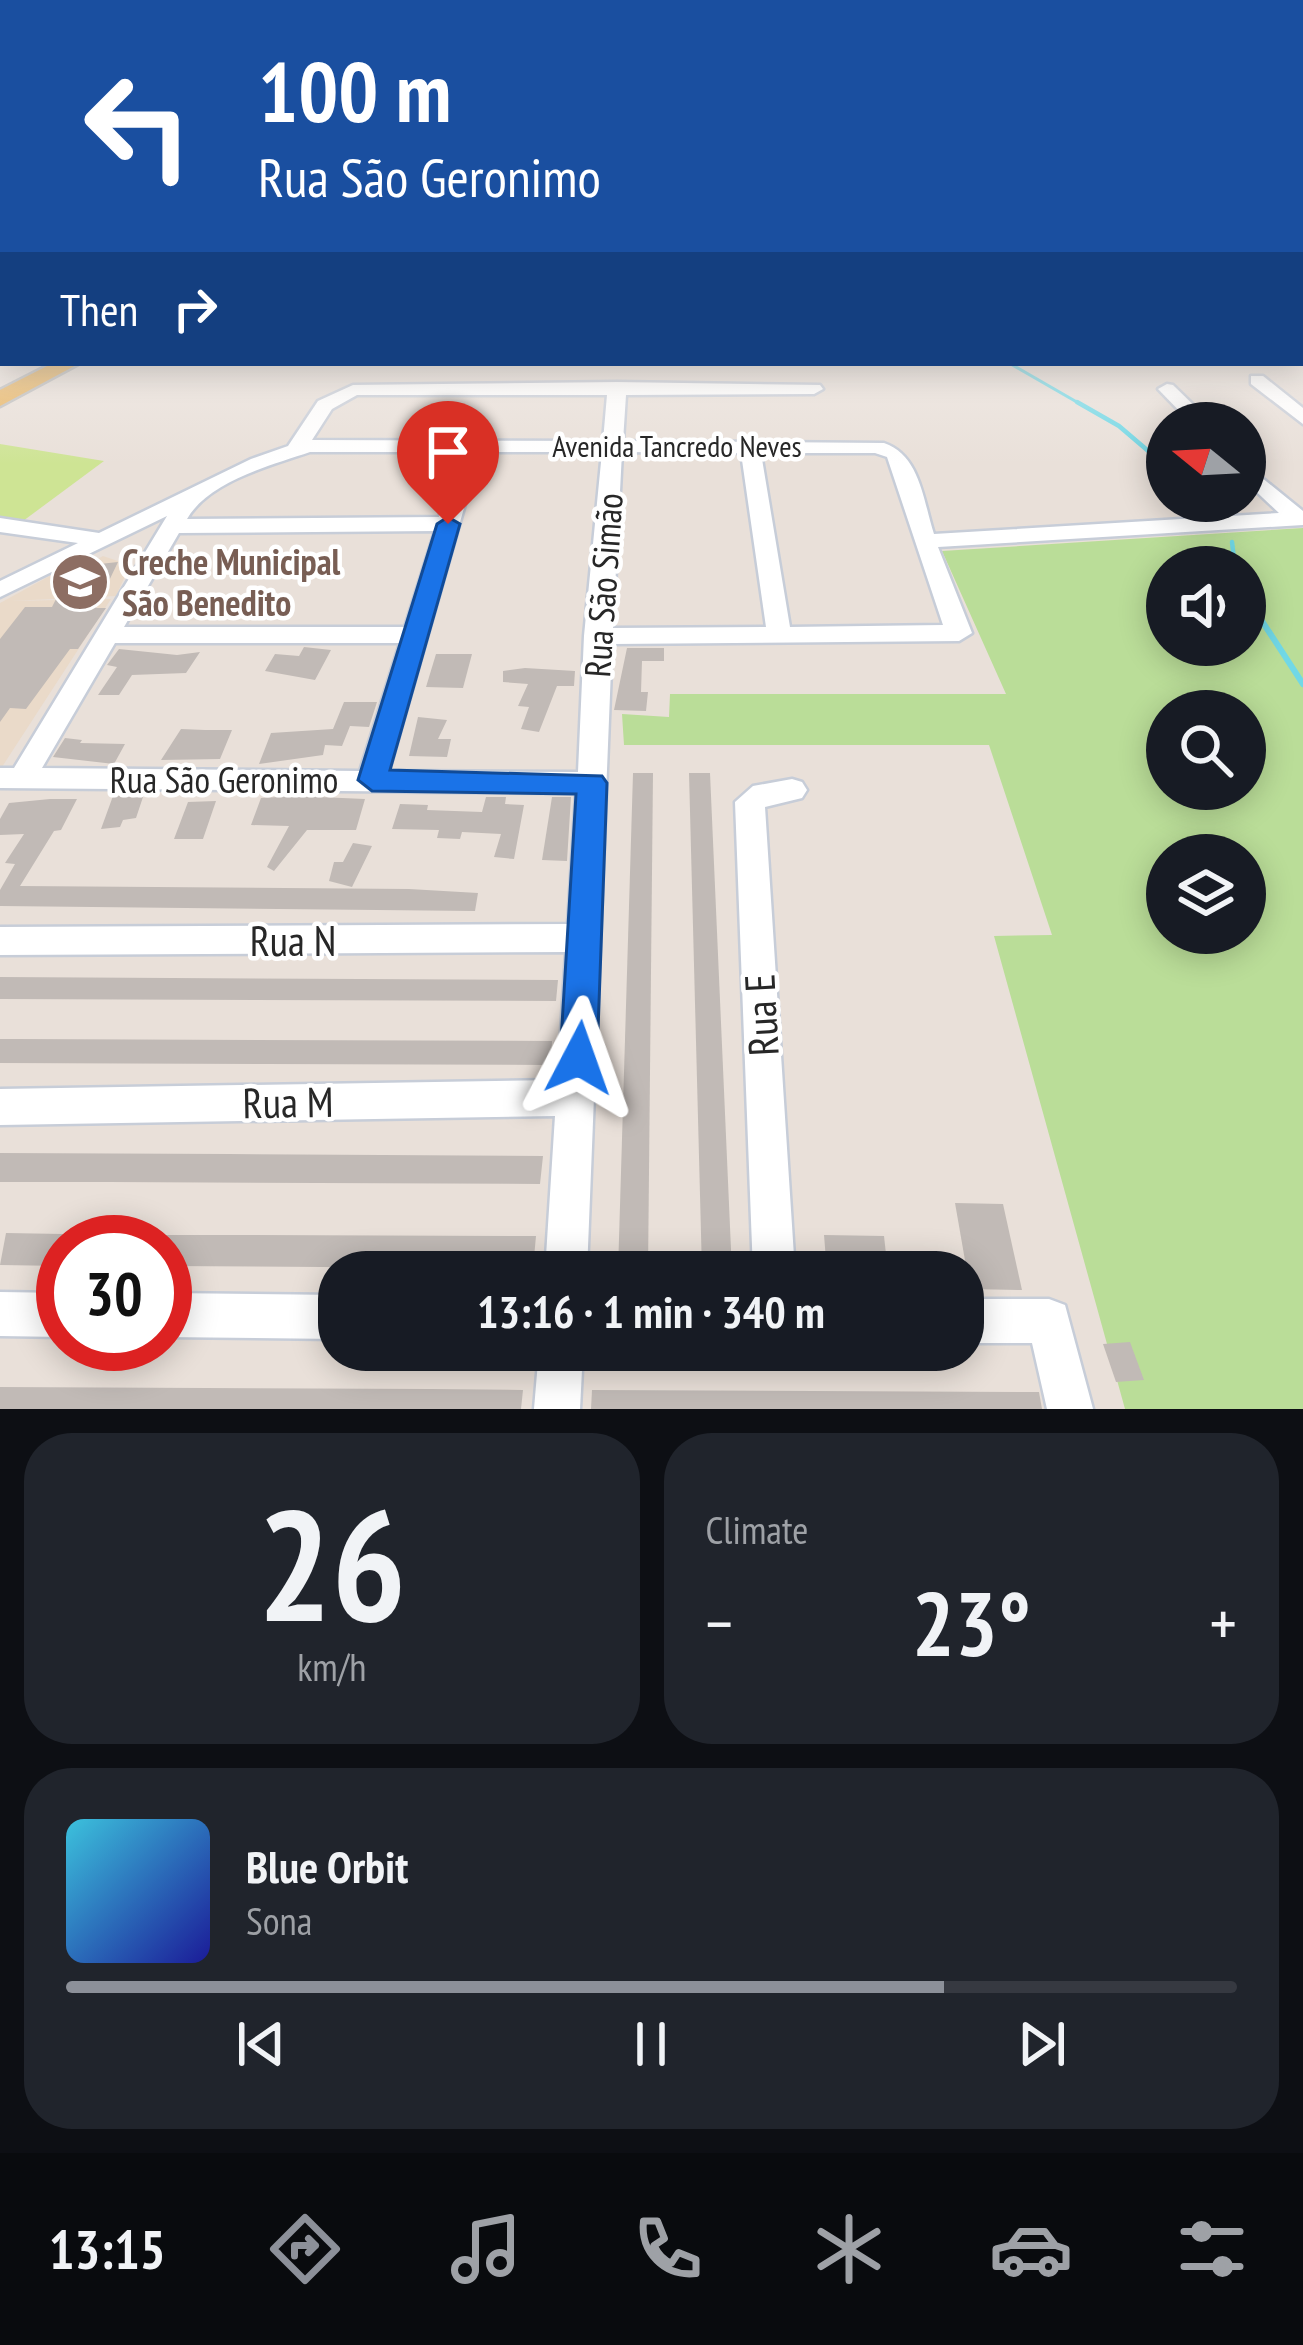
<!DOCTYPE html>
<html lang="en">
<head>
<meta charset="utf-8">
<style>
	body { margin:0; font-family:"PT Sans Narrow",sans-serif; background:#20242c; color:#f1f3f6; height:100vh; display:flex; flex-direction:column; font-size:45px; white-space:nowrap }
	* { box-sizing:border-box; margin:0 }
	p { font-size:39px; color:#9ea1a6 }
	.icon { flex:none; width:66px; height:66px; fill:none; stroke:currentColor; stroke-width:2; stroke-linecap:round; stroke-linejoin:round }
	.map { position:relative; height:1409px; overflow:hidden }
	.side { display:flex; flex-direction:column; gap:24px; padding:24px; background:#0d0f14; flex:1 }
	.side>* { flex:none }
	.hud { position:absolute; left:0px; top:0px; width:1305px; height:366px; box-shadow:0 6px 30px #0003; background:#1a4fa0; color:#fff; overflow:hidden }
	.needle { width:78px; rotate:288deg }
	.controls { position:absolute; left:1146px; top:402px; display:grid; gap:24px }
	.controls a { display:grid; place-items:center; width:120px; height:120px; border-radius:50%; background:#171b24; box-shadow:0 6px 30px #0003; font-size:60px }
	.speed { position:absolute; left:36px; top:1215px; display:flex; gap:24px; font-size:60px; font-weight:700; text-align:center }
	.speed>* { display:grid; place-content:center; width:156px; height:156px; border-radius:50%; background:#171b24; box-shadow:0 6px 30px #0003; line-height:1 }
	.speed .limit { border:18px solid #d22; background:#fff; color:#111 }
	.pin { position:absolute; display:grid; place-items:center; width:102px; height:102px; color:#fff; margin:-123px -51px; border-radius:50% 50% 50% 0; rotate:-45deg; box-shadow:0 0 12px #0007 }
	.pin .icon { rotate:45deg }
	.me { position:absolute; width:132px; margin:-66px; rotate:4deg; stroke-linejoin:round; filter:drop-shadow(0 0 9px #0008) }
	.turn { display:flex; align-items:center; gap:42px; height:252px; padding:0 60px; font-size:54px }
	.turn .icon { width:156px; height:156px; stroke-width:2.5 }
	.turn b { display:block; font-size:84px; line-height:102px }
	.then { display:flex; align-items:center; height:114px; padding:0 60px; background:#0003; gap:24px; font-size:45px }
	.big { font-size:90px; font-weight:800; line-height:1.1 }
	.side .tile { flex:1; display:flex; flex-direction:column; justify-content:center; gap:18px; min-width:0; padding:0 42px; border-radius:48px; background:#20242c }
	.side .dial { align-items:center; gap:0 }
	.dial b { font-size:156px; line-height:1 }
	.song { display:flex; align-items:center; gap:36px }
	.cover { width:144px; height:144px; border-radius:18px; background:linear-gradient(135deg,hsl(190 70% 55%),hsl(240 70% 35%)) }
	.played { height:12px; border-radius:6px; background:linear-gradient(90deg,#8c9099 75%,#363941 75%) }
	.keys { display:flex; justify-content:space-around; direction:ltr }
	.heat { display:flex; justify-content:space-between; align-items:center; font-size:66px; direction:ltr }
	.side .tiles { flex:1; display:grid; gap:24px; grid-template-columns:1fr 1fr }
	.tile:last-child { grid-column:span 2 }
	.trip { position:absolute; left:318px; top:1251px; width:666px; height:120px; border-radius:48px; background:#171b24; box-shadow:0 6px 30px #0003; font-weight:800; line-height:120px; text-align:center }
	.dock { display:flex; height:192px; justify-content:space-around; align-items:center; background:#090b0e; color:#9ea1a6 }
	.dock .icon { width:84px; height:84px }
	.dock .selected { color:#8c9099 }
	.dock b { font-size:54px; color:#f1f3f6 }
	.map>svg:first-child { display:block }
</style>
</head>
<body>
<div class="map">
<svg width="1303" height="1409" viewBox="0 0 1303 1409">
	<rect width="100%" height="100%" fill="#e9e0d9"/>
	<path fill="#eadac9" d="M 103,556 L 130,565 L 116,596 L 10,601 L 111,599 L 0,770 L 0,603 L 68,566 L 87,565 Z"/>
	<path fill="#badd98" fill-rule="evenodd" d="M 1303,528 L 1303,1409 L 1125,1409 L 994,936 L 1052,935 L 989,745 L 624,745 L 622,714 L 669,717 L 670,694 L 1006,694 L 942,551 ZM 1167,567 L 1245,567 L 1245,645 L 1167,645 ZM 1167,711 L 1245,711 L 1245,789 L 1167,789 ZM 1167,855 L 1245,855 L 1245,933 L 1167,933 Z"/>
	<path fill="#cee494" d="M 0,444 L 104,461 L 23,521 L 0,517 Z"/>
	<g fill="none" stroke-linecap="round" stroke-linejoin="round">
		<path stroke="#71d8e6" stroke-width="3" d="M 1009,363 L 1082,405"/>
		<g stroke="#71d8e6" stroke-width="4.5">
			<path d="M 1077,402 L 1119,426 L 1167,467"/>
			<path d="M 1205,501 L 1214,511"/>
			<path d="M 1232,542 L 1235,567"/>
		</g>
		<path stroke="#71d8e6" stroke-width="6" d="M 1245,595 L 1303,684"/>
	</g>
	<g fill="#c1bab6">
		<path d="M 118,562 L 96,608 L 106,608 L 78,649 L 70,649 L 26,709 L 10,708 L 0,722 L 0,639 L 25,607 L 52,607 L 72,567 Z"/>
		<path d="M 304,647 L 331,650 L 315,680 L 265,671 L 275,654 L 299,656 Z"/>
		<path d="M 627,648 L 664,648 L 664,661 L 642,661 L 641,692 L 648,692 L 646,711 L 614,710 Z"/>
		<path d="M 119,649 L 177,655 L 200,652 L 186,673 L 132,675 L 119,695 L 98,695 L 117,667 L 107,665 Z"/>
		<path d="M 436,654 L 472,654 L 463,688 L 426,687 Z"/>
		<path d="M 525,668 L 575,671 L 574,686 L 557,686 L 539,732 L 521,729 L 529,707 L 518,706 L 528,684 L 503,682 L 503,671 Z"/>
		<path d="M 344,702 L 377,702 L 369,727 L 350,726 L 342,746 L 325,745 L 323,755 L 259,764 L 271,733 L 333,729 Z"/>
		<path d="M 418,717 L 447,720 L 438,739 L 451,739 L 447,757 L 409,756 Z"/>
		<path d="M 181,729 L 205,730 L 232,730 L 220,759 L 161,760 Z"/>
		<path d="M 65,738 L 82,740 L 80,743 L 125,744 L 114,764 L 53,757 Z"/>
		<path d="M 633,773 L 653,773 L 648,1272 L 618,1272 Z"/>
		<path d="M 689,773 L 710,773 L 732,1272 L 702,1272 Z"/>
		<path d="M 144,794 L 136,818 L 123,820 L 120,827 L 101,829 L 113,796 Z"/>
		<path d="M 296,796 L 365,799 L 356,830 L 307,830 L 274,871 L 267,867 L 289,826 L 251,825 L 261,798 Z"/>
		<path d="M 486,797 L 506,797 L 505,804 L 524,805 L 514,859 L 494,857 L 501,834 L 462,832 L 460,839 L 437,838 L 439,830 L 392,829 L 400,804 L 428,805 L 427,810 L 482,812 Z"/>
		<path d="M 552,797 L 571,797 L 567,861 L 542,860 Z"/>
		<path d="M 50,799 L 77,799 L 61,830 L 54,831 L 20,886 L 409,889 L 478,893 L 475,911 L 0,906 L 0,890 L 15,864 L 5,863 L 24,834 L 0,835 L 0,819 L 9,803 Z"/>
		<path d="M 216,801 L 203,839 L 174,839 L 188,802 Z"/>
		<path d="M 353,843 L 372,846 L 352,887 L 329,881 L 334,862 L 343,862 Z"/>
		<path d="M 0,977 L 360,979 L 558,980 L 556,1001 L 0,999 Z"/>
		<path d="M 0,1039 L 19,1039 L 552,1041 L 551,1065 L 265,1064 L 0,1063 Z"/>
		<path d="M 0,1153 L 228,1154 L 543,1156 L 540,1184 L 109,1182 L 0,1182 Z"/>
		<path d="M 955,1203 L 1003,1204 L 1022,1290 L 970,1289 Z"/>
		<path d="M 6,1233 L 63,1234 L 63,1266 L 0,1265 Z"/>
		<path d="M 165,1235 L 256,1235 L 536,1236 L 533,1268 L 459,1268 L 165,1266 Z"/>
		<path d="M 824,1235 L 884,1236 L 888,1272 L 827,1272 Z"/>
		<path d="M 1130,1342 L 1144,1380 L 1116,1382 L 1103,1344 Z"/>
		<path d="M 0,1387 L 431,1389 L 523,1390 L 521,1409 L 0,1409 Z"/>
		<path d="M 592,1390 L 1039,1392 L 1042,1409 L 591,1409 Z"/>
	</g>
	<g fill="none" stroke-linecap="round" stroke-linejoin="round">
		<defs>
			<g id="minor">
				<rect x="1302" y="278" width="1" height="10"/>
				<rect x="0" y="328" width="3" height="10"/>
				<path d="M 1303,330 L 1303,341 L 1302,341 L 1302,330 Z"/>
				<path d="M 1251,376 L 1263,376 L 1303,408 L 1303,424 L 1251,384 Z"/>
				<path d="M 617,382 L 820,385 L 823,389 L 814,394 L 626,395 L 623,441 L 884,443 C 920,455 923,500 934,534 L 1279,513 L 1245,481 L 1245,464 L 1303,511 L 1303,525 L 938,547 L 972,633 L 959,641 L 612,644 L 587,1272 L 545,1272 L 555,1116 L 0,1125 L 0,1089 L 558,1080 L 566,952 L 0,955 L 0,927 L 568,924 L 576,793 L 0,788 L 0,768 L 14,768 L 167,516 L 0,597 L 0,581 L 78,543 L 0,532 L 0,518 L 99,533 L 251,459 L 288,446 L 318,401 L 353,385 ZM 357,395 L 607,395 L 603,441 L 312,440 L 332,409 ZM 310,452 L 460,452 L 439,517 L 187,519 C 209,481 269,466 310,452 ZM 480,452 L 602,452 L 584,636 L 578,772 L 389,771 ZM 622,452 L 741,453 L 766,627 L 613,628 ZM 761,453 L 875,453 L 887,457 L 943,625 L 790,627 ZM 435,531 L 405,627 L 124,627 L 179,533 ZM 115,643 L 400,643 L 360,771 L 42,768 Z"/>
				<path d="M 1167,384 L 1173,385 L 1212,423 L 1191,423 L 1158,389 Z"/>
				<path d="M 792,779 L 802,782 L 807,790 L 802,798 L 765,807 L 795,1272 L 753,1272 L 735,802 L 753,786 Z"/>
				<path d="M 0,1292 L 63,1293 L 63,1337 L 0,1336 Z"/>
				<path d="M 165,1293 L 339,1295 L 339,1339 L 165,1337 Z"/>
				<path d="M 963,1299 L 1049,1299 L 1065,1305 L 1093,1409 L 1047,1409 L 1032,1343 L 963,1343 Z"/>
				<path d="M 539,1350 L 583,1350 L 580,1409 L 534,1409 Z"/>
			</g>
			<path id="major" d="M 53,363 L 80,363 L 0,406 L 0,390 Z"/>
		</defs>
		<use href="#minor" stroke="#c7cdd8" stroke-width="5"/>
		<use href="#major" stroke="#bebebe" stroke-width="5"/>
		<use href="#minor" fill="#fff" fill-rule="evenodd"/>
		<use href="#major" fill="#e7b360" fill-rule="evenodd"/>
	</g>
	<linearGradient id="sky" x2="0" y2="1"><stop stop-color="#78c2e7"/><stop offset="0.57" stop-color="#f5f1ee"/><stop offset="1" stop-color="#f5f1ee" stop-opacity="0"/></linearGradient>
	<rect width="1303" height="464" fill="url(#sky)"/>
	<path fill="#1a73e8" stroke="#114b97" stroke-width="3" d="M 448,517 L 460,524 L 390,770 L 602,776 L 607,783 L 597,1058 L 592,1070 L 579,1075 L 566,1070 L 560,1058 L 576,794 L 372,791 L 358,780 L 437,524 Z"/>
	<defs>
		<symbol id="school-disc" viewBox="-11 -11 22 22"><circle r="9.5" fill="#8d6e63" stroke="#fff"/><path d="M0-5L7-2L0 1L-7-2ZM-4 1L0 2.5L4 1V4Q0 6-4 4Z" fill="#fff"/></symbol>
	</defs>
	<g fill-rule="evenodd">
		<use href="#school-disc" x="47" y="549" width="66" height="66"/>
	</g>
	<g text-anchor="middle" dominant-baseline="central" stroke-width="9" stroke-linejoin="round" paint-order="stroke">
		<g font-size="30" fill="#272727" stroke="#fff">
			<text x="677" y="445">Avenida Tancredo Neves</text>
		</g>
		<g font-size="36" font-weight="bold" fill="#785e54" stroke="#fff" text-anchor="start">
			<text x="122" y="561">Creche Municipal<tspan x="122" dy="41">São Benedito</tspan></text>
		</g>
		<g font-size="36" fill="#272727" stroke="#fff">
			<text transform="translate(603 585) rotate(-86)">Rua São Simão</text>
			<text x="224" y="779">Rua São Geronimo</text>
		</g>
		<g font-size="42" fill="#272727" stroke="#fff">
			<text x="293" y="940">Rua N</text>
			<text transform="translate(761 1015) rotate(-93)">Rua E</text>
			<text transform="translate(288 1102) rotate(-1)">Rua M</text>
		</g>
	</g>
</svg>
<div class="controls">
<a><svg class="needle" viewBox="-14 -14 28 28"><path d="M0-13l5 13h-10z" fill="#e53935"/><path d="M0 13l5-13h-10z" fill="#9ea1a6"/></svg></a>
<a><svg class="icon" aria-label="sound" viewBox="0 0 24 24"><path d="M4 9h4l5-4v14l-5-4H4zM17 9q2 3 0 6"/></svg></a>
<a><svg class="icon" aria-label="search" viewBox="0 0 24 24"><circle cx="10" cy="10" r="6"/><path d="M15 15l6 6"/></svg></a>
<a><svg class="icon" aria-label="layers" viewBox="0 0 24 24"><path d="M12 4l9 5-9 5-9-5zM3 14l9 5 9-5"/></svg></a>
</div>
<div class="speed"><div class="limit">30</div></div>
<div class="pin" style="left:448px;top:524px;background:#d93025"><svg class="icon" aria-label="arrive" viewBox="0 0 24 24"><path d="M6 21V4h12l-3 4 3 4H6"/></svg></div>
<svg class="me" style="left:579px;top:1058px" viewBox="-20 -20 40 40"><path d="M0-17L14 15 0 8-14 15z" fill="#1a73e8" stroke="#fff" stroke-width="4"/></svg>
<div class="trip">13:16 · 1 min · 340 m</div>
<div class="hud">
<div class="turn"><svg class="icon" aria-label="left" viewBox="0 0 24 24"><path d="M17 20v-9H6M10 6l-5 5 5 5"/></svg><div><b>100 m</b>Rua São Geronimo</div></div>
<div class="then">Then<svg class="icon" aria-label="right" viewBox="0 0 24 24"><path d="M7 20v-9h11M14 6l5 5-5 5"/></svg></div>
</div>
</div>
<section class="side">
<div class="tiles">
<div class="tile dial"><b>26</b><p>km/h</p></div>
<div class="tile"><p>Climate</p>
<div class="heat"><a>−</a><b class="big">23°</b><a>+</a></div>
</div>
<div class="tile">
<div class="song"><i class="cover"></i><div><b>Blue Orbit</b><p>Sona</p></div></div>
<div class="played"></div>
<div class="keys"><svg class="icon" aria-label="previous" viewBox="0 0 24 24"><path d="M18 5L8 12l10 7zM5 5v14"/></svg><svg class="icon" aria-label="pause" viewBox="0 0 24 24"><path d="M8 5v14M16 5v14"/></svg><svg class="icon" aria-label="next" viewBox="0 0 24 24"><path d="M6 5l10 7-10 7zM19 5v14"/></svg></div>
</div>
</div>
</section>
<nav class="dock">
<b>13:15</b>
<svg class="icon selected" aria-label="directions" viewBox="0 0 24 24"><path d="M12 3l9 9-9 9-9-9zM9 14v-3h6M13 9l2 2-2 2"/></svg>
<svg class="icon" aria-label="music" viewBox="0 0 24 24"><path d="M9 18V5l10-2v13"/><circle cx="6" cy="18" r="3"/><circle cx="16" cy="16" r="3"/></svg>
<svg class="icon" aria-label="phone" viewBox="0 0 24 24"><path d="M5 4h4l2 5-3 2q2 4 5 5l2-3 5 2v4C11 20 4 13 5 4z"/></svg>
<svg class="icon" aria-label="climate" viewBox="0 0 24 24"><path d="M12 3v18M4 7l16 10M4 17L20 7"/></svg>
<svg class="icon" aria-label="car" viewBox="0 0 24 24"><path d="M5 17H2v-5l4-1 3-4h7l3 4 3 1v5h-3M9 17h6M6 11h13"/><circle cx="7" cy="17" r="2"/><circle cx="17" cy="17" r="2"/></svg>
<svg class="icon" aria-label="filters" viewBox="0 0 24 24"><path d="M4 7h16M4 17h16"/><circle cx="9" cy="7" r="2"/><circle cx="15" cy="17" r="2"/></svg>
</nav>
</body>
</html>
